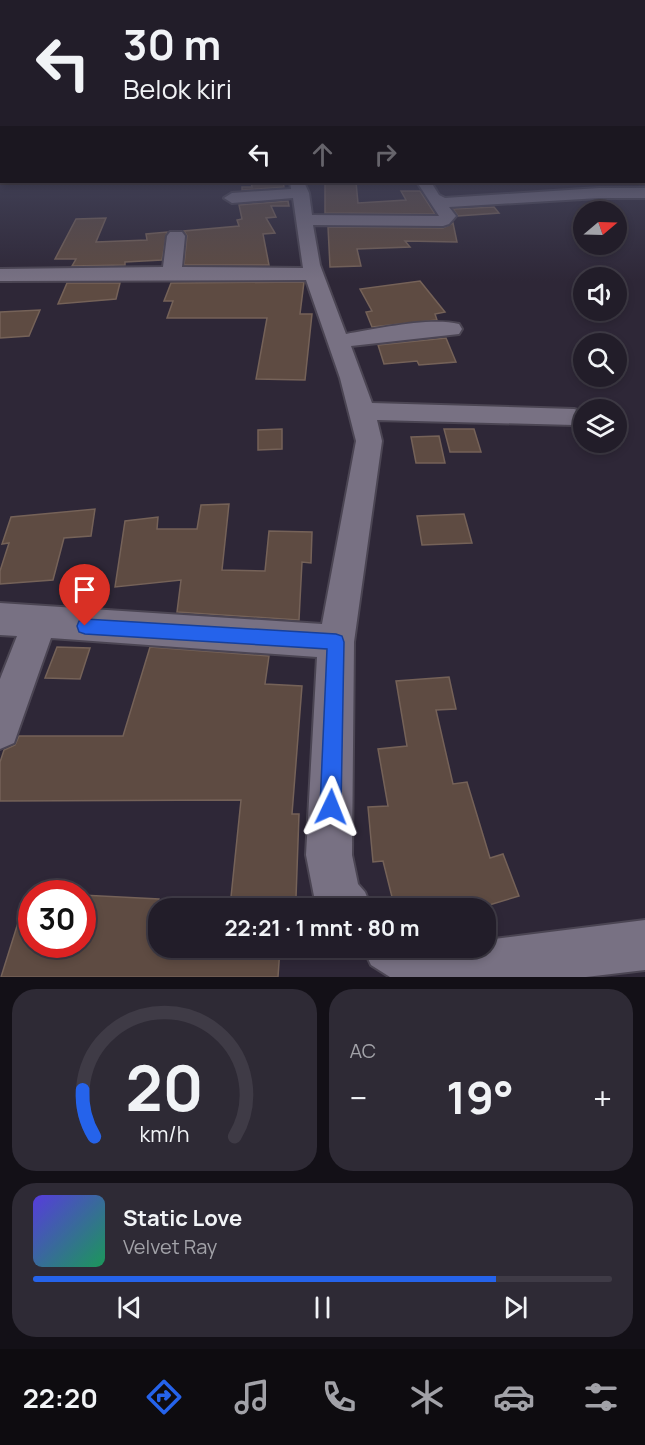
<!DOCTYPE html>
<html lang="id">
<head>
<meta charset="utf-8">
<style>
	body { margin:0; font-family:Manrope,sans-serif; background:#2e2a35; color:#f1f3f6; height:100vh; display:flex; flex-direction:column; font-size:22px; white-space:nowrap }
	* { box-sizing:border-box; margin:0 }
	p { font-size:20px; color:#a2a2a8 }
	.icon { flex:none; width:33px; height:33px; fill:none; stroke:currentColor; stroke-width:2; stroke-linecap:round; stroke-linejoin:round }
	.map { position:relative; height:977px; overflow:hidden }
	.drawer { display:flex; flex-direction:column; gap:12px; padding:12px; background:#131017; flex:1 }
	.drawer>* { flex:none }
	.hud { position:absolute; left:0px; top:0px; width:645px; height:183px; box-shadow:0 3px 9px #0003,0 0 0 2px #3f3b46; background:#221d29; color:#f1f3f6; overflow:hidden }
	.needle { width:39px; rotate:71deg }
	.buttons { position:absolute; left:573px; top:201px; display:grid; gap:12px }
	.buttons a { display:grid; place-items:center; width:54px; height:54px; border-radius:50%; background:#221d29; box-shadow:0 3px 9px #0003,0 0 0 2px #3f3b46; font-size:30px }
	.speed { position:absolute; left:18px; top:880px; display:flex; gap:12px; font-size:30px; font-weight:700; text-align:center }
	.speed>* { display:grid; place-content:center; width:78px; height:78px; border-radius:50%; background:#221d29; box-shadow:0 3px 9px #0003,0 0 0 2px #3f3b46; line-height:1 }
	.speed .limit { border:9px solid #d22; background:#fff; color:#111 }
	.pin { position:absolute; display:grid; place-items:center; width:51px; height:51px; color:#fff; margin:-62px -26px; border-radius:50% 50% 50% 0; rotate:-45deg; box-shadow:0 0 6px #0007 }
	.pin .icon { rotate:45deg }
	.me { position:absolute; width:66px; margin:-33px; rotate:2deg; stroke-linejoin:round; filter:drop-shadow(0 0 4px #0008) }
	.turn { display:flex; align-items:center; gap:21px; height:126px; padding:0 24px; font-size:27px }
	.turn .icon { width:78px; height:78px; stroke-width:2.5 }
	.turn b { display:block; font-size:42px; line-height:51px }
	.lanes { display:flex; align-items:center; height:57px; padding:0 24px; background:#0003; justify-content:center; gap:30px; direction:ltr }
	.lanes .off { opacity:.35 }
	.big { font-size:45px; font-weight:700; line-height:1.1 }
	.drawer .widget { flex:1; display:flex; flex-direction:column; justify-content:center; gap:9px; min-width:0; padding:0 21px; border-radius:24px; background:#2e2a35 }
	.drawer .dial { align-items:center; gap:0 }
	.dial svg { height:156px; overflow:visible; fill:none; stroke:#3f3b46; stroke-width:7; stroke-linecap:round; text-anchor:middle }
	.dial text { fill:#f1f3f6; stroke:none }
	.song { display:flex; align-items:center; gap:18px }
	.cover { width:72px; height:72px; border-radius:9px; background:linear-gradient(135deg,hsl(250 70% 55%),hsl(150 70% 35%)) }
	.played { height:6px; border-radius:3px; background:linear-gradient(90deg,#2563eb 80%,#3f3b46 80%) }
	.keys { display:flex; justify-content:space-around; direction:ltr }
	.heat { display:flex; justify-content:space-between; align-items:center; font-size:33px; direction:ltr }
	.drawer .tiles { flex:1; display:grid; gap:12px; grid-template-columns:1fr 1fr }
	.widget:last-child { grid-column:span 2 }
	.trip { position:absolute; left:148px; top:898px; width:348px; height:60px; border-radius:24px; background:#221d29; box-shadow:0 3px 9px #0003,0 0 0 2px #3f3b46; font-weight:700; line-height:60px; text-align:center }
	.dock { display:flex; height:96px; justify-content:space-around; align-items:center; background:#0e0c10; color:#a2a2a8 }
	.dock .icon { width:42px; height:42px }
	.dock .selected { color:#2563eb }
	.dock b { font-size:27px; color:#f1f3f6 }
	.map>svg:first-child { display:block }
</style>
</head>
<body>
<div class="map">
<svg width="645" height="977" viewBox="0 0 645 977">
	<rect width="100%" height="100%" fill="#2e2737"/>
	<g fill="#5e4b42" stroke="#756258" stroke-width="1.5">
		<path d="M 251,182 L 283,182 L 284,187 L 242,190 L 242,187 L 252,187 Z"/>
		<path d="M 325,182 L 356,182 L 358,203 L 406,200 L 401,191 L 420,191 L 435,214 L 325,213 Z"/>
		<path d="M 288,201 L 289,206 L 271,206 L 276,217 L 266,218 L 275,233 L 263,234 L 269,265 L 184,265 L 187,236 L 184,231 L 239,226 L 237,220 L 242,219 L 239,205 Z"/>
		<path d="M 494,207 L 499,213 L 458,216 L 453,209 Z"/>
		<path d="M 106,218 L 96,242 L 147,240 L 146,234 L 167,232 L 162,260 L 125,262 L 125,265 L 72,266 L 76,259 L 55,259 L 76,219 Z"/>
		<path d="M 453,223 L 457,242 L 405,241 L 410,247 L 357,249 L 361,266 L 330,267 L 328,227 L 443,228 Z"/>
		<path d="M 420,281 L 445,312 L 435,314 L 437,320 L 372,327 L 366,312 L 372,311 L 360,289 Z"/>
		<path d="M 304,282 L 300,314 L 312,314 L 305,380 L 256,379 L 267,318 L 167,318 L 173,301 L 164,301 L 171,283 Z"/>
		<path d="M 67,283 L 120,283 L 116,299 L 58,304 Z"/>
		<path d="M 40,310 L 29,336 L 0,338 L 0,312 Z"/>
		<path d="M 446,338 L 456,362 L 419,365 L 417,361 L 384,364 L 378,345 Z"/>
		<path d="M 282,429 L 282,449 L 258,450 L 258,430 Z"/>
		<path d="M 444,429 L 474,429 L 481,452 L 450,452 Z"/>
		<path d="M 439,436 L 445,463 L 416,463 L 411,437 Z"/>
		<path d="M 229,504 L 222,570 L 265,571 L 269,531 L 312,532 L 311,563 L 302,562 L 299,620 L 177,612 L 181,580 L 115,587 L 125,521 L 158,517 L 157,529 L 197,529 L 201,505 Z"/>
		<path d="M 95,509 L 91,536 L 64,538 L 53,580 L 0,584 L 0,571 L 9,543 L 2,544 L 11,517 Z"/>
		<path d="M 464,514 L 472,543 L 422,545 L 417,516 Z"/>
		<path d="M 57,647 L 90,648 L 80,679 L 45,678 Z"/>
		<path d="M 150,647 L 269,656 L 265,684 L 302,686 L 292,814 L 299,814 L 296,898 L 231,897 L 241,800 L 0,801 L 0,762 L 4,750 L 15,745 L 19,736 L 123,736 Z"/>
		<path d="M 449,677 L 456,709 L 436,710 L 453,784 L 467,782 L 490,858 L 503,854 L 519,896 L 476,909 L 395,909 L 383,861 L 373,862 L 368,807 L 388,806 L 378,749 L 407,746 L 396,681 Z"/>
		<path d="M 27,894 L 32,895 L 32,945 L 82,945 L 82,895 L 159,899 L 159,948 L 280,948 L 278,977 L 1,977 Z"/>
	</g>
	<g fill="none" stroke-linecap="round" stroke-linejoin="round">
		<defs>
			<g id="street">
				<path d="M 290,182 L 304,182 L 309,193 L 312,215 L 439,216 L 417,182 L 431,182 L 439,195 L 445,198 L 599,188 L 645,188 L 645,198 L 599,198 L 449,207 L 456,216 L 449,224 L 443,226 L 313,225 L 320,265 L 346,334 C 377,329 429,317 459,324 L 462,329 L 459,334 L 351,346 L 372,403 L 574,409 L 584,412 L 583,423 L 574,425 L 377,420 L 382,441 L 354,642 L 352,855 L 358,884 L 365,892 L 372,909 L 319,909 L 314,896 L 306,855 L 317,657 L 51,638 L 14,743 L 0,749 L 0,679 L 17,636 L 0,635 L 0,603 L 322,624 L 356,441 L 340,378 L 306,280 L 0,281 L 0,269 L 163,267 L 167,236 L 170,232 L 182,232 L 185,236 L 182,267 L 303,268 L 293,198 L 232,203 L 224,198 L 232,193 L 291,189 Z"/>
				<path d="M 645,920 L 645,970 L 586,977 L 390,977 L 371,965 L 363,948 L 486,948 L 486,940 Z"/>
			</g>
		</defs>
		<use href="#street" stroke="#4b4553" stroke-width="4"/>
		<use href="#street" fill="#787183" fill-rule="evenodd"/>
	</g>
	<linearGradient id="sky" x2="0" y2="1"><stop stop-color="#19151e"/><stop offset="0.52" stop-color="#46475e"/><stop offset="1" stop-color="#46475e" stop-opacity="0"/></linearGradient>
	<rect width="645" height="281" fill="url(#sky)"/>
	<path fill="#2563eb" stroke="#184099" stroke-width="1.5" d="M 85,619 L 336,634 L 342,636 L 344,642 L 341,807 L 338,815 L 331,818 L 323,815 L 320,807 L 327,649 L 85,634 L 79,632 L 77,626 L 79,621 Z"/>
</svg>
<div class="buttons">
<a><svg class="needle" viewBox="-14 -14 28 28"><path d="M0-13l5 13h-10z" fill="#e53935"/><path d="M0 13l5-13h-10z" fill="#a2a2a8"/></svg></a>
<a><svg class="icon" aria-label="sound" viewBox="0 0 24 24"><path d="M4 9h4l5-4v14l-5-4H4zM17 9q2 3 0 6"/></svg></a>
<a><svg class="icon" aria-label="search" viewBox="0 0 24 24"><circle cx="10" cy="10" r="6"/><path d="M15 15l6 6"/></svg></a>
<a><svg class="icon" aria-label="layers" viewBox="0 0 24 24"><path d="M12 4l9 5-9 5-9-5zM3 14l9 5 9-5"/></svg></a>
</div>
<div class="speed"><div class="limit">30</div></div>
<div class="pin" style="left:85px;top:626px;background:#d93025"><svg class="icon" aria-label="arrive" viewBox="0 0 24 24"><path d="M6 21V4h12l-3 4 3 4H6"/></svg></div>
<svg class="me" style="left:331px;top:807px" viewBox="-20 -20 40 40"><path d="M0-17L14 15 0 8-14 15z" fill="#2563eb" stroke="#fff" stroke-width="4"/></svg>
<div class="trip">22:21 · 1 mnt · 80 m</div>
<div class="hud">
<div class="turn"><svg class="icon" aria-label="left" viewBox="0 0 24 24"><path d="M17 20v-9H6M10 6l-5 5 5 5"/></svg><div><b>30 m</b>Belok kiri</div></div>
<div class="lanes"><svg class="icon" aria-label="left" viewBox="0 0 24 24"><path d="M17 20v-9H6M10 6l-5 5 5 5"/></svg><svg class="icon off" aria-label="ahead" viewBox="0 0 24 24"><path d="M12 20V5M6 11l6-6 6 6"/></svg><svg class="icon off" aria-label="right" viewBox="0 0 24 24"><path d="M7 20v-9h11M14 6l5 5-5 5"/></svg></div>
</div>
</div>
<section class="drawer">
<div class="tiles">
<div class="widget dial"><svg viewBox="0 0 100 80">
<path d="M14 69A42 42 0 1 1 86 69"/>
<path d="M14 69A42 42 0 0 1 8 45" stroke="#2563eb"/>
<text x="50" y="56" font-size="32" font-weight="700">20</text>
<text x="50" y="72" font-size="11">km/h</text>
</svg></div>
<div class="widget"><p>AC</p>
<div class="heat"><a>−</a><b class="big">19°</b><a>+</a></div>
</div>
<div class="widget">
<div class="song"><i class="cover"></i><div><b>Static Love</b><p>Velvet Ray</p></div></div>
<div class="played"></div>
<div class="keys"><svg class="icon" aria-label="previous" viewBox="0 0 24 24"><path d="M18 5L8 12l10 7zM5 5v14"/></svg><svg class="icon" aria-label="pause" viewBox="0 0 24 24"><path d="M8 5v14M16 5v14"/></svg><svg class="icon" aria-label="next" viewBox="0 0 24 24"><path d="M6 5l10 7-10 7zM19 5v14"/></svg></div>
</div>
</div>
</section>
<nav class="dock">
<b>22:20</b>
<svg class="icon selected" aria-label="directions" viewBox="0 0 24 24"><path d="M12 3l9 9-9 9-9-9zM9 14v-3h6M13 9l2 2-2 2"/></svg>
<svg class="icon" aria-label="music" viewBox="0 0 24 24"><path d="M9 18V5l10-2v13"/><circle cx="6" cy="18" r="3"/><circle cx="16" cy="16" r="3"/></svg>
<svg class="icon" aria-label="phone" viewBox="0 0 24 24"><path d="M5 4h4l2 5-3 2q2 4 5 5l2-3 5 2v4C11 20 4 13 5 4z"/></svg>
<svg class="icon" aria-label="climate" viewBox="0 0 24 24"><path d="M12 3v18M4 7l16 10M4 17L20 7"/></svg>
<svg class="icon" aria-label="car" viewBox="0 0 24 24"><path d="M5 17H2v-5l4-1 3-4h7l3 4 3 1v5h-3M9 17h6M6 11h13"/><circle cx="7" cy="17" r="2"/><circle cx="17" cy="17" r="2"/></svg>
<svg class="icon" aria-label="filters" viewBox="0 0 24 24"><path d="M4 7h16M4 17h16"/><circle cx="9" cy="7" r="2"/><circle cx="15" cy="17" r="2"/></svg>
</nav>
</body>
</html>
